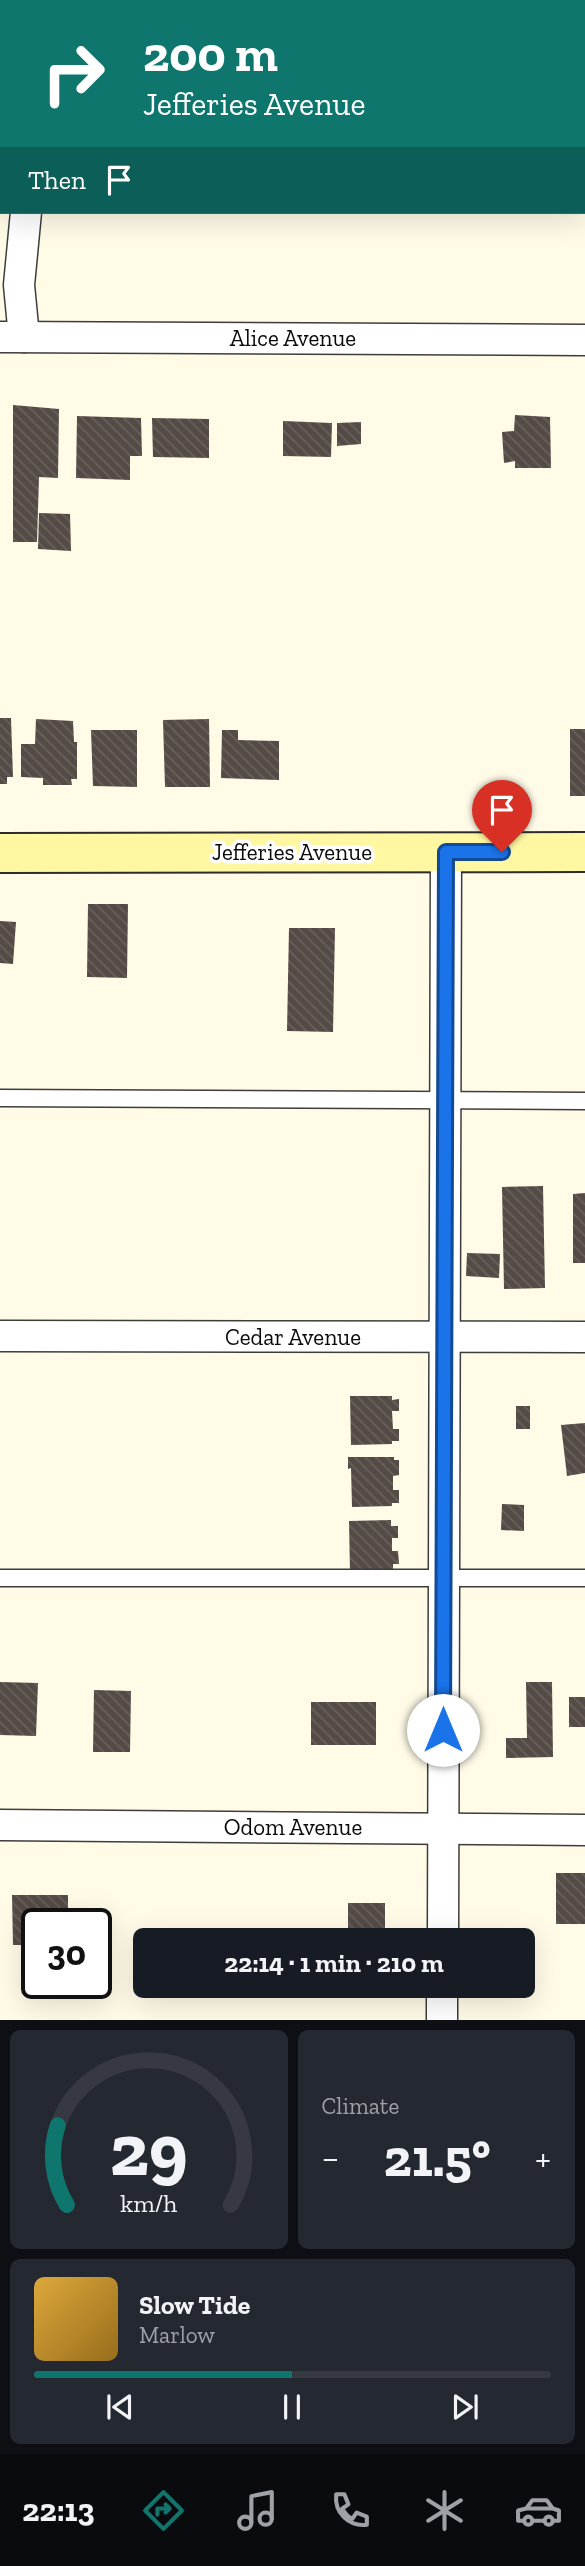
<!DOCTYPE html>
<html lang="en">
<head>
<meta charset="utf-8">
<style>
	body { margin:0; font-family:"Zilla Slab",serif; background:#242831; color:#f1f3f6; height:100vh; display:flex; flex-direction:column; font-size:26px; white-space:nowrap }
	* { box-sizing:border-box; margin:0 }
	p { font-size:23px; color:#9ea1a6 }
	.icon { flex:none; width:38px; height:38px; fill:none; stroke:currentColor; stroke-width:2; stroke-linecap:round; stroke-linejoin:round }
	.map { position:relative; height:2020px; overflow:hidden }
	.drawer { display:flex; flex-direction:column; gap:10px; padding:10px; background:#0d0f14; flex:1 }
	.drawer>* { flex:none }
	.top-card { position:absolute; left:0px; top:0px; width:586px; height:214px; box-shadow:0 7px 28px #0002; background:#0f766e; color:#fff; overflow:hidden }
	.speed { position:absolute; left:21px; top:1908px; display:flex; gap:14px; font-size:35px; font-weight:700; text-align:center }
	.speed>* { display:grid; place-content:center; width:91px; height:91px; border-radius:50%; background:#171b24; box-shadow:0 7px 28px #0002; line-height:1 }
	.speed .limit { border:4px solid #111; border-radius:10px; background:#fff; color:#111 }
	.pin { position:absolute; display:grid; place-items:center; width:60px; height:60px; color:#fff; margin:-72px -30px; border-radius:50% 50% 50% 0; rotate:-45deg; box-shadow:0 0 7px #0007 }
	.pin .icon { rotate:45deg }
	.me { position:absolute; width:77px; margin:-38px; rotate:0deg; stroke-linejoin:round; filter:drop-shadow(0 0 5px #0008) }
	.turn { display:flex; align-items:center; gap:24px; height:147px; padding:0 28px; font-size:32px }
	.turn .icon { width:91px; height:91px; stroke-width:2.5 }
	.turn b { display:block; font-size:49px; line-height:60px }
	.then { display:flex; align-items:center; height:66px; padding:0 28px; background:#0003; gap:14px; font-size:26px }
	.big { font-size:52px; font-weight:700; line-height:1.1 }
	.drawer .widget { flex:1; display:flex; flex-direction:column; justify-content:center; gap:10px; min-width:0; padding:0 24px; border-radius:10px; background:#242831 }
	.drawer .dial { align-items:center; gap:0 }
	.dial svg { height:182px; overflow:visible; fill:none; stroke:#363941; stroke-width:7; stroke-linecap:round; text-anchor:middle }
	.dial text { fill:#f1f3f6; stroke:none }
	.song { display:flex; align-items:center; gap:21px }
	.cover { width:84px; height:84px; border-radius:10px; background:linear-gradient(135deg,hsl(40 70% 55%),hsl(40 70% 35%)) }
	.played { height:7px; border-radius:4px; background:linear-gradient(90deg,#0f766e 50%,#363941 50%) }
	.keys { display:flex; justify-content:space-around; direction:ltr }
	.heat { display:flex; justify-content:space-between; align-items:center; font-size:38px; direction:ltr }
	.drawer .tiles { flex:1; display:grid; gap:10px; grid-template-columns:1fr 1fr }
	.widget:last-child { grid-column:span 2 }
	.trip { position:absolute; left:133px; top:1928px; width:402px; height:70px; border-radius:10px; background:#171b24; box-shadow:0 7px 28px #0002; font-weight:700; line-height:70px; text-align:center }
	.dock { display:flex; height:112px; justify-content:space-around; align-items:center; background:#090b0e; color:#9ea1a6 }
	.dock .icon { width:49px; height:49px }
	.dock .current { color:#0f766e }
	.dock b { font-size:32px; color:#f1f3f6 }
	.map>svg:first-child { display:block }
</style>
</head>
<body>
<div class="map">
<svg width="585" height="2020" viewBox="0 0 585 2020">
	<defs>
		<pattern id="building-back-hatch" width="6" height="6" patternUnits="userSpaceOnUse" patternTransform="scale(1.75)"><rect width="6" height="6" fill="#544b46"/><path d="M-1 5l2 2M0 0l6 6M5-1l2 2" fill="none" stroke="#68605c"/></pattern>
	</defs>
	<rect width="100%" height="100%" fill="#fffbe7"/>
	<g fill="url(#building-back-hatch)">
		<path d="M 13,405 L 59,409 L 58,478 L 39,477 L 37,542 L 13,542 Z"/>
		<path d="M 515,415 L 550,417 L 551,468 L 515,468 L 515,461 L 504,463 L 502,432 L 514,431 Z"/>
		<path d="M 77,416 L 141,418 L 142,456 L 130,456 L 130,480 L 76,478 Z"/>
		<path d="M 152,418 L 209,419 L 209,458 L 153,457 Z"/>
		<path d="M 283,421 L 332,423 L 331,457 L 283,456 Z"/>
		<path d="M 361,422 L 361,444 L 337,446 L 337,423 Z"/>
		<path d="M 39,513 L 70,514 L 71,551 L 38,549 Z"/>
		<path d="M 0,718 L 11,718 L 13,777 L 7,777 L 7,784 L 0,784 Z"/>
		<path d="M 36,719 L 73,721 L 74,742 L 77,742 L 77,779 L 71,779 L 72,785 L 43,785 L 43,778 L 21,777 L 21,744 L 35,744 Z"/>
		<path d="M 209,719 L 210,787 L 165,787 L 163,720 Z"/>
		<rect x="570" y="729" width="15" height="67"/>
		<path d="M 91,730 L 137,730 L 137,787 L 93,786 Z"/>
		<path d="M 222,730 L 238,730 L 238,740 L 279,741 L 279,780 L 221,778 Z"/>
		<path d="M 88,904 L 128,904 L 127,978 L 87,977 Z"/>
		<path d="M 0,921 L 16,922 L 13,964 L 0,963 Z"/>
		<path d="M 289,928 L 335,928 L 333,1032 L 287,1031 Z"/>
		<path d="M 543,1186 L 545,1288 L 504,1289 L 502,1187 Z"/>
		<path d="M 585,1193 L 585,1263 L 573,1263 L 573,1194 Z"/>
		<path d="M 467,1253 L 500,1254 L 499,1278 L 466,1276 Z"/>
		<path d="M 350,1396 L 392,1396 L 392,1400 L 399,1399 L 399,1411 L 392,1411 L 393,1429 L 399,1429 L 399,1441 L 392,1441 L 392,1444 L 351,1445 Z"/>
		<rect x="516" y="1406" width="14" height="23"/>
		<path d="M 585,1423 L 585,1473 L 567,1476 L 561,1425 Z"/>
		<path d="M 348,1457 L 394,1457 L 394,1460 L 399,1460 L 399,1475 L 393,1476 L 393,1490 L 399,1490 L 399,1503 L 392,1503 L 392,1506 L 352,1507 L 351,1468 L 348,1469 Z"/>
		<path d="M 502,1504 L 524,1505 L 524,1531 L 501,1530 Z"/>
		<path d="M 391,1520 L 391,1526 L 398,1526 L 398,1538 L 392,1538 L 392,1551 L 398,1551 L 399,1564 L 393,1564 L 393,1572 L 350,1573 L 349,1521 Z"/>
		<path d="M 0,1682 L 38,1683 L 36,1736 L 0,1735 Z"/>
		<path d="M 526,1682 L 552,1682 L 553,1757 L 506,1758 L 506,1738 L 527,1738 Z"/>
		<path d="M 94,1690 L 131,1691 L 130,1752 L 93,1752 Z"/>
		<rect x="569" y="1697" width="16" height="30"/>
		<rect x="311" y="1702" width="65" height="43"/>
		<rect x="556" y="1873" width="29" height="51"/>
		<path d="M 12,1895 L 68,1895 L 68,1923 L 37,1923 L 37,1945 L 13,1945 Z"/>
		<rect x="348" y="1903" width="37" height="38"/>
	</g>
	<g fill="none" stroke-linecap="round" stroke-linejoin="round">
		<defs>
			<g id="lane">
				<path d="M 0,1098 L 585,1101"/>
				<path d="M 0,1578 L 585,1578"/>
			</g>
			<g id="street">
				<path d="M 147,2 L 149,0"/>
				<path d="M 0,337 L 585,340"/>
				<path d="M 24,337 L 19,285 L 26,212"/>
				<path d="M 0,1336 L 585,1337"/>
				<path d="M 0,1825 L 585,1830"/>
				<path d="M 443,1941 L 446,852"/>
				<path d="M 442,2020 L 442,1986"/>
			</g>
			<path id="secondary" d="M 0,853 L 585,852"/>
		</defs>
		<use href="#lane" stroke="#3d3d3d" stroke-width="19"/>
		<use href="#street" stroke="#3d3d3d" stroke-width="33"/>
		<use href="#secondary" stroke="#2c2c2c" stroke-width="42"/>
		<use href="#lane" stroke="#fff" stroke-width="16"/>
		<use href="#street" stroke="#fff" stroke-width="30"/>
		<use href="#secondary" stroke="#fff7a2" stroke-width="38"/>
	</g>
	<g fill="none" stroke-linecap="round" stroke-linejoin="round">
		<defs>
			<path id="route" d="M 443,1730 L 446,852 L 502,852"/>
		</defs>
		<use href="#route" stroke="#114b97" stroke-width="18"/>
		<use href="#route" stroke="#1a73e8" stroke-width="12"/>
	</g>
	<g text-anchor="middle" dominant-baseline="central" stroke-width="7" stroke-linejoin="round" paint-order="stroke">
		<g font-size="23" fill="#0a0a0a" stroke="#fff">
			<text x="293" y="338">Alice Avenue</text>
			<text x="292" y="852">Jefferies Avenue</text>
			<text x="293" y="1337">Cedar Avenue</text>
			<text x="293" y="1827">Odom Avenue</text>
		</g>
	</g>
</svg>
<div class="speed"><div class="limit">30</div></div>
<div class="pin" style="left:502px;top:852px;background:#d93025"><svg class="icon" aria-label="arrive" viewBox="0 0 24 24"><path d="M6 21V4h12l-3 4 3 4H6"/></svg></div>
<svg class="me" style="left:443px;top:1730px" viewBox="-20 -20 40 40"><circle r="19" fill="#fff"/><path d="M0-13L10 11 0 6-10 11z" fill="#1a73e8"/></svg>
<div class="trip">22:14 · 1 min · 210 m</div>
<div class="top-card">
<div class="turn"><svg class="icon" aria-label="right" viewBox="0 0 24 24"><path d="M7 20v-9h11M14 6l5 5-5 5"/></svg><div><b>200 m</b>Jefferies Avenue</div></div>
<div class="then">Then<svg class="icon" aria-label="arrive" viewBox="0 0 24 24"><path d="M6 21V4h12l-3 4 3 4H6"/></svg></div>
</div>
</div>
<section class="drawer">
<div class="tiles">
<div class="widget dial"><svg viewBox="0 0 100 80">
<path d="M14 69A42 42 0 1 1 86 69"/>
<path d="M14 69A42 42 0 0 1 10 34" stroke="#0f766e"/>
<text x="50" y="56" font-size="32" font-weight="700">29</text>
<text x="50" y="72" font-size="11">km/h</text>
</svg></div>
<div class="widget"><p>Climate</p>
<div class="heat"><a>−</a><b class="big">21.5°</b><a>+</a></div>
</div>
<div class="widget">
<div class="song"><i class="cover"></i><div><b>Slow Tide</b><p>Marlow</p></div></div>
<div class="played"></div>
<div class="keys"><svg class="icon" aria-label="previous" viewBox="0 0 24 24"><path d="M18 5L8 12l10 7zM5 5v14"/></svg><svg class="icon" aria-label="pause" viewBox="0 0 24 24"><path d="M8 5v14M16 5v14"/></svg><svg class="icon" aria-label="next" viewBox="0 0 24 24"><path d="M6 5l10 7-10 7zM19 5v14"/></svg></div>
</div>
</div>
</section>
<nav class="dock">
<b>22:13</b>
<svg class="icon current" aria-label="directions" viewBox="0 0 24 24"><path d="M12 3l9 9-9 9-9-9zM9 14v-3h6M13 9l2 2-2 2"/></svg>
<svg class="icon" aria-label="music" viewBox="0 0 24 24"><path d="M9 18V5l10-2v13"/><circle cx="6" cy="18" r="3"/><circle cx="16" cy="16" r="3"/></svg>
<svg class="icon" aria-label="phone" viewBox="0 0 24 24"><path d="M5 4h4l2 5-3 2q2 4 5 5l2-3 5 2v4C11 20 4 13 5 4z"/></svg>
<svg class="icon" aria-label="climate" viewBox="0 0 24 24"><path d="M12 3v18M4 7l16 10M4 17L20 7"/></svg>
<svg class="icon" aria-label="car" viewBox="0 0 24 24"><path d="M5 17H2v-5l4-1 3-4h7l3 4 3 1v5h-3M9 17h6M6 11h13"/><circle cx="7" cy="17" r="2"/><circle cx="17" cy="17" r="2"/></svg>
</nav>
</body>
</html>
